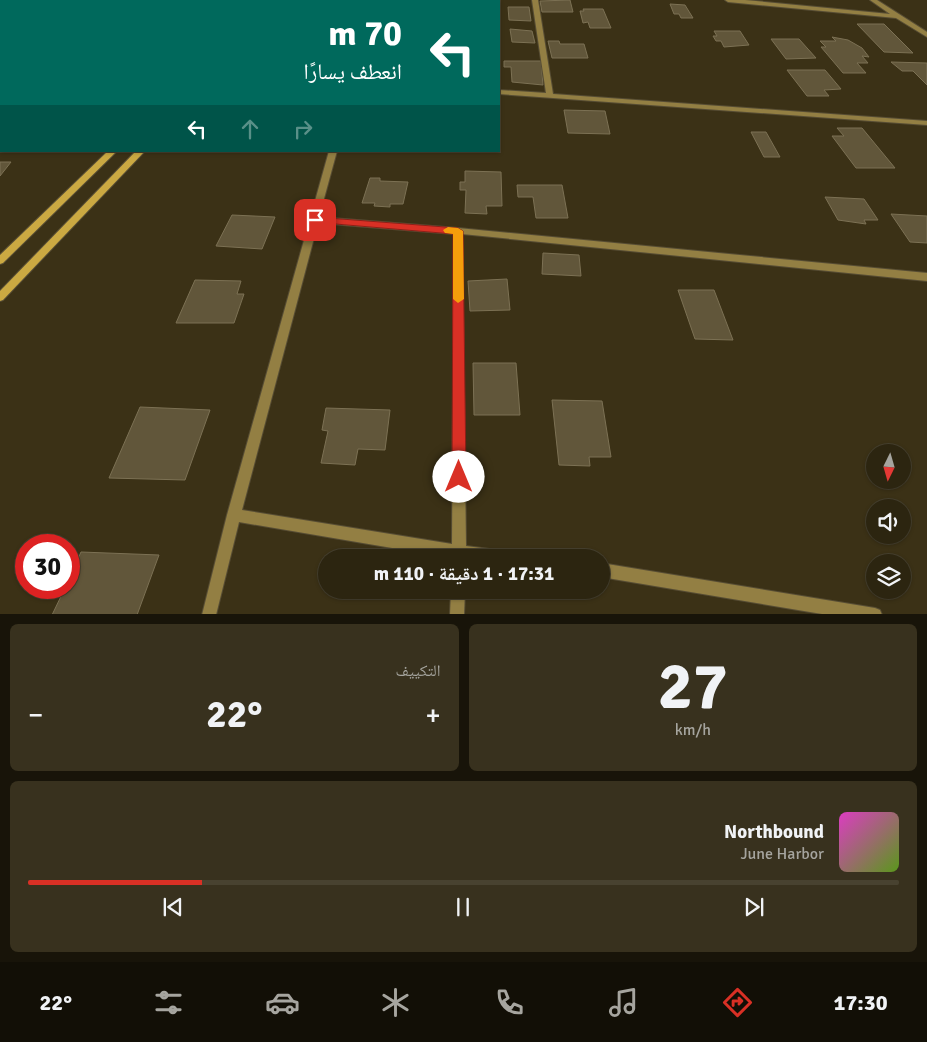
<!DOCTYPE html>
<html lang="ar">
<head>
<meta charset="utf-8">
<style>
	body { margin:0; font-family:Signika,"Noto Naskh Arabic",sans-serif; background:#38311e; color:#f1f3f6; direction:rtl; height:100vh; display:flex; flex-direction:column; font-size:19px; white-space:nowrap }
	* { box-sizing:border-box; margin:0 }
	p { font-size:16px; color:#a6a59f }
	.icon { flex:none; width:28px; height:28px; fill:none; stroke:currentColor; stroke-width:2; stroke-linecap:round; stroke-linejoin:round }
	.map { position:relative; height:614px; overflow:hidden; direction:ltr }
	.sheet { display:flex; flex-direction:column; gap:10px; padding:10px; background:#181409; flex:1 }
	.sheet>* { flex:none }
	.top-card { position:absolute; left:0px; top:0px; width:500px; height:152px; box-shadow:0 1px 4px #0004,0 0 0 1px #484230; direction:rtl; background:#00695c; color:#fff; overflow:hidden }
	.needle { width:32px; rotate:185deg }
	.controls { position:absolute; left:866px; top:444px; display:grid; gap:10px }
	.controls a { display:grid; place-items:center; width:45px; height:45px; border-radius:50%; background:#2c2510; box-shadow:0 1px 4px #0004,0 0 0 1px #484230; font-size:25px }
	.speed { position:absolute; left:15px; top:534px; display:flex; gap:10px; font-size:25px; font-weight:700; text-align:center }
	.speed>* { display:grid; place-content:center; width:65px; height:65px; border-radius:50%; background:#2c2510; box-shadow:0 1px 4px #0004,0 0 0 1px #484230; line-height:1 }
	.speed .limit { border:8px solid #d22; background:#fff; color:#111 }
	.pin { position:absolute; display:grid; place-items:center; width:42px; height:42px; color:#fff; margin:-21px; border-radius:10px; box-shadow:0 2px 8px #0006 }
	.me { position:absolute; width:55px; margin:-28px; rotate:0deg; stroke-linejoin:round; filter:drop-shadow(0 0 4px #0008) }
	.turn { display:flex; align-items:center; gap:18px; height:105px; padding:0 15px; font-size:22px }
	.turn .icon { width:65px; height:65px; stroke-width:2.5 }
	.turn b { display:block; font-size:35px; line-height:42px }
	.lanes { display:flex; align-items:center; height:48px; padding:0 15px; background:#0003; justify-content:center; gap:25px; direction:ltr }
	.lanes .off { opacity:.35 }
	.big { font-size:38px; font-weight:800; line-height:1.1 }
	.sheet .widget { flex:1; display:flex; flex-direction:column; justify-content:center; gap:8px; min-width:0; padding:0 18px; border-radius:8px; background:#38311e }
	.sheet .dial { align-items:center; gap:0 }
	.dial b { font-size:65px; line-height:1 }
	.song { display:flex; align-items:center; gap:15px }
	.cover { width:60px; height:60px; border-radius:8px; background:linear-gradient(135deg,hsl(310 70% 55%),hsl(90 70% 35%)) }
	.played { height:5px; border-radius:2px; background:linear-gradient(90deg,#d93025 20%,#484230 20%) }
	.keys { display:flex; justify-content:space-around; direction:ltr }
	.heat { display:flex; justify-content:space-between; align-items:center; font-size:28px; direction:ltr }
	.sheet .tiles { flex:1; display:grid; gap:10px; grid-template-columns:1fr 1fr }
	.widget:last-child { grid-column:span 2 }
	.trip { position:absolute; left:318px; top:549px; width:292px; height:50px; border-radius:25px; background:#2c2510; box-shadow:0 1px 4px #0004,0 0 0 1px #484230; font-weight:800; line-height:50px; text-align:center; direction:rtl }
	.menu { display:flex; height:80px; justify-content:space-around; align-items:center; background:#120f06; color:#a6a59f }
	.menu .icon { width:35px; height:35px }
	.menu .on { color:#d93025 }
	.menu b { font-size:22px; color:#f1f3f6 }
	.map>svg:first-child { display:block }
</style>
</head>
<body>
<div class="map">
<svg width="927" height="615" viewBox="0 0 927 615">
	<rect width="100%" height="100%" fill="#3b3116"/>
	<g fill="#61563a" stroke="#7c7154">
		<path d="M 570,0 L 573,12 L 542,12 L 540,1 Z"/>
		<path d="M 670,4 L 685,5 L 693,18 L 681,18 L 679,14 L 674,14 Z"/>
		<path d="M 508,7 L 529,7 L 531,21 L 509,20 Z"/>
		<path d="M 583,9 L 603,9 L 611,28 L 590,28 L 588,22 L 583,23 L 580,11 L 584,11 Z"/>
		<path d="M 857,24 L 884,24 L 913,53 L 884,52 Z"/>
		<path d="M 510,29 L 532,31 L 535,43 L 512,42 Z"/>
		<path d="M 714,31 L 740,31 L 749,45 L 724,47 L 721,41 L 716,41 L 713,36 L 717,36 Z"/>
		<path d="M 832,37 L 848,40 L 862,48 L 869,57 L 862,56 L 868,63 L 857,63 L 866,73 L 843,73 L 821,47 L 826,47 L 820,41 L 836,41 Z"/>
		<path d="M 771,39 L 799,39 L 816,58 L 786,59 Z"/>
		<path d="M 548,41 L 559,41 L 560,44 L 584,44 L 588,58 L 552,58 Z"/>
		<path d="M 504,61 L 541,61 L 543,85 L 512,82 L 511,67 L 504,67 Z"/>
		<path d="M 891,62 L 927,63 L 927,85 L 913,71 L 902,71 Z"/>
		<path d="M 787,70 L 825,70 L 841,89 L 824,90 L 829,96 L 807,96 Z"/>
		<path d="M 564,110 L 605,111 L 610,134 L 568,133 Z"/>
		<path d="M 837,128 L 862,128 L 895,168 L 856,168 L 832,136 L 844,136 Z"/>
		<path d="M 751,132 L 766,132 L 780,157 L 764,157 Z"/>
		<path d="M 0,162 L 11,162 L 0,176 Z"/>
		<path d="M 465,171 L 501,172 L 502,206 L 486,206 L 487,214 L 465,213 L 466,190 L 460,190 L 460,182 L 465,182 Z"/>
		<path d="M 370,178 L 380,178 L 380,181 L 408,182 L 403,204 L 390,204 L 390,207 L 374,206 L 375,203 L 362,203 Z"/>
		<path d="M 517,185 L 562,185 L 568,218 L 536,218 L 533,197 L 518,197 Z"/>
		<path d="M 825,197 L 864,199 L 878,220 L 864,220 L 866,224 L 838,220 Z"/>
		<path d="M 891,214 L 927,216 L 927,243 L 910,242 Z"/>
		<path d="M 232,215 L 275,217 L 262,249 L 216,246 Z"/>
		<path d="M 543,253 L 579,255 L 581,276 L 542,274 Z"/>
		<path d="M 507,279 L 510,310 L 470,311 L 468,281 Z"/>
		<path d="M 195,280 L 241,281 L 237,294 L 244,294 L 234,323 L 176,323 Z"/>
		<path d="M 678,290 L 714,290 L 733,340 L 695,339 Z"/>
		<path d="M 473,363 L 516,363 L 520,415 L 474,415 Z"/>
		<path d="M 552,400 L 602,401 L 611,457 L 589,457 L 590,466 L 559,465 Z"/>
		<path d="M 140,407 L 210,410 L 185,480 L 109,478 Z"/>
		<path d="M 326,408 L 390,410 L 385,450 L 358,449 L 355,465 L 321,463 L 328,431 L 322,430 Z"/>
		<path d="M 81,552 L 159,555 L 137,615 L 52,615 L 65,588 L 69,588 L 69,579 Z"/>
	</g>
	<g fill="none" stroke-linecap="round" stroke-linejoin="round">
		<defs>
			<rect id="lane" x="449" y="0" width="6" height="1"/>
			<g id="street">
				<path d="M 532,0 L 538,0 L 553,94 L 927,121 L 927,125 L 499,94 L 499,90 L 546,93 Z"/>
				<path d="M 725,0 L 745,0 L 890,14 L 870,0 L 877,0 L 927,32 L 927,37 L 896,18 L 728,2 Z"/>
				<rect x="0" y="20" width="1" height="4"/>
				<path d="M 329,151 L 337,151 L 319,217 L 458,228 L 927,273 L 927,281 L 462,234 L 466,546 L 505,551 L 510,553 L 512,558 L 451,558 L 239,522 L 216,615 L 202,615 L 227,515 ZM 318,223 L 454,234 L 452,544 L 242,510 Z"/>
				<path d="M 601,563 L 875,608 L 880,610 L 882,615 L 828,615 L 601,577 Z"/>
				<path d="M 451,590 L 465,590 L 464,615 L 450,615 Z"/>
			</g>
			<g id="secondary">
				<path d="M 108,151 L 117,151 L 3,263 L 0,264 L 0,255 Z"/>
				<path d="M 136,151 L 145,151 L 3,300 L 0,301 L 0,291 Z"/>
			</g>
		</defs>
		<use href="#lane" stroke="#574d34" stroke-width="2"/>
		<use href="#street" stroke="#574d34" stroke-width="2"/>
		<use href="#secondary" stroke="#574d34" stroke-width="2"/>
		<use href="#lane" fill="#937f43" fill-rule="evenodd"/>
		<use href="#street" fill="#937f43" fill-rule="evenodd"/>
		<use href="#secondary" fill="#cba942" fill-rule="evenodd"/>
	</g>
	<path fill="#d93025" stroke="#8d1f18" d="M 315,217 L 458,228 L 463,231 L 466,477 L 464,482 L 459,484 L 454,482 L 452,477 L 453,234 L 312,222 L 310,220 Z"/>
	<path fill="#f59e0b" d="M 448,227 L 458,228 L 463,231 L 464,299 L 458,303 L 453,299 L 453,234 L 445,233 L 443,230 Z"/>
</svg>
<div class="controls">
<a><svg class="needle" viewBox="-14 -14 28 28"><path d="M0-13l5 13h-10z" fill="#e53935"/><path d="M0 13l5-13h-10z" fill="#a6a59f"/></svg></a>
<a><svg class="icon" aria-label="sound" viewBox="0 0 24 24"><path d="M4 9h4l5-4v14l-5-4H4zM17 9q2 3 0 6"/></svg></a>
<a><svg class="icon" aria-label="layers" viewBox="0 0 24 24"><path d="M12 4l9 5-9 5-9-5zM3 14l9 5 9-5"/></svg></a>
</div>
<div class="speed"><div class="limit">30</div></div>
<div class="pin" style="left:315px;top:220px;background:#d93025"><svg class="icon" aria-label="arrive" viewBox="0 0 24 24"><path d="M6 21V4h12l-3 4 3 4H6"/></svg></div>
<svg class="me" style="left:459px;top:477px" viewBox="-20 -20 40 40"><circle r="19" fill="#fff"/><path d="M0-13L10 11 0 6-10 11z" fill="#d93025"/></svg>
<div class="trip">17:31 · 1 دقيقة · 110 m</div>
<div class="top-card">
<div class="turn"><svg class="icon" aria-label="left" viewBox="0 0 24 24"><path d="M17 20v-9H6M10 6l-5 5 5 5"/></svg><div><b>70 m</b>انعطف يسارًا</div></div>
<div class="lanes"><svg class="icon" aria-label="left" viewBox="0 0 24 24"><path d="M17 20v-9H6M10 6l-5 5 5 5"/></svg><svg class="icon off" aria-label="ahead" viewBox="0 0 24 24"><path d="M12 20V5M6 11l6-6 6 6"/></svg><svg class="icon off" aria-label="right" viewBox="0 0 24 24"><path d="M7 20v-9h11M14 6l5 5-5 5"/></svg></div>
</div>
</div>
<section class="sheet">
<div class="tiles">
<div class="widget dial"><b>27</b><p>km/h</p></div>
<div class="widget"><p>التكييف</p>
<div class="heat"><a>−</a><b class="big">22°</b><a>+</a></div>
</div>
<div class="widget">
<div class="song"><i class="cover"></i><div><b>Northbound</b><p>June Harbor</p></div></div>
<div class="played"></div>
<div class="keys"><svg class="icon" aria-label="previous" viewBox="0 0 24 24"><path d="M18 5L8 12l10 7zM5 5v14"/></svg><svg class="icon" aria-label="pause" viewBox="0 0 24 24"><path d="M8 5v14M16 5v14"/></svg><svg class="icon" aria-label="next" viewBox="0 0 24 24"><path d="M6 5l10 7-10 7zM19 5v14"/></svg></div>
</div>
</div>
</section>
<nav class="menu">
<b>17:30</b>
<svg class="icon on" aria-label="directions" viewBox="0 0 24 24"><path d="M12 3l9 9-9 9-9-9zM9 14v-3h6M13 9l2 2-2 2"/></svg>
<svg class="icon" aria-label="music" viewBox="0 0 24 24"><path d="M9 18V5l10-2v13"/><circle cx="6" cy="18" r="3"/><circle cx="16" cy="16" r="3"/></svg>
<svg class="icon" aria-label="phone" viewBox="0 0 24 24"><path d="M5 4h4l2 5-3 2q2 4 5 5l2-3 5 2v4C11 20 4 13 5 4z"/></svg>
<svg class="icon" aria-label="climate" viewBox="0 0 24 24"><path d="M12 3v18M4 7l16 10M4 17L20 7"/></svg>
<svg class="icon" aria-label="car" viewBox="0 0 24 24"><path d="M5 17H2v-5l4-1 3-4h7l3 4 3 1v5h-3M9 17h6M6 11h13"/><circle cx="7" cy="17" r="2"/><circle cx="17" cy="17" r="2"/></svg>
<svg class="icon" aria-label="filters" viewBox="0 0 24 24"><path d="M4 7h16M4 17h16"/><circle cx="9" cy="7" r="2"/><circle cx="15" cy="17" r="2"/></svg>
<b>22°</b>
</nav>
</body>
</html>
